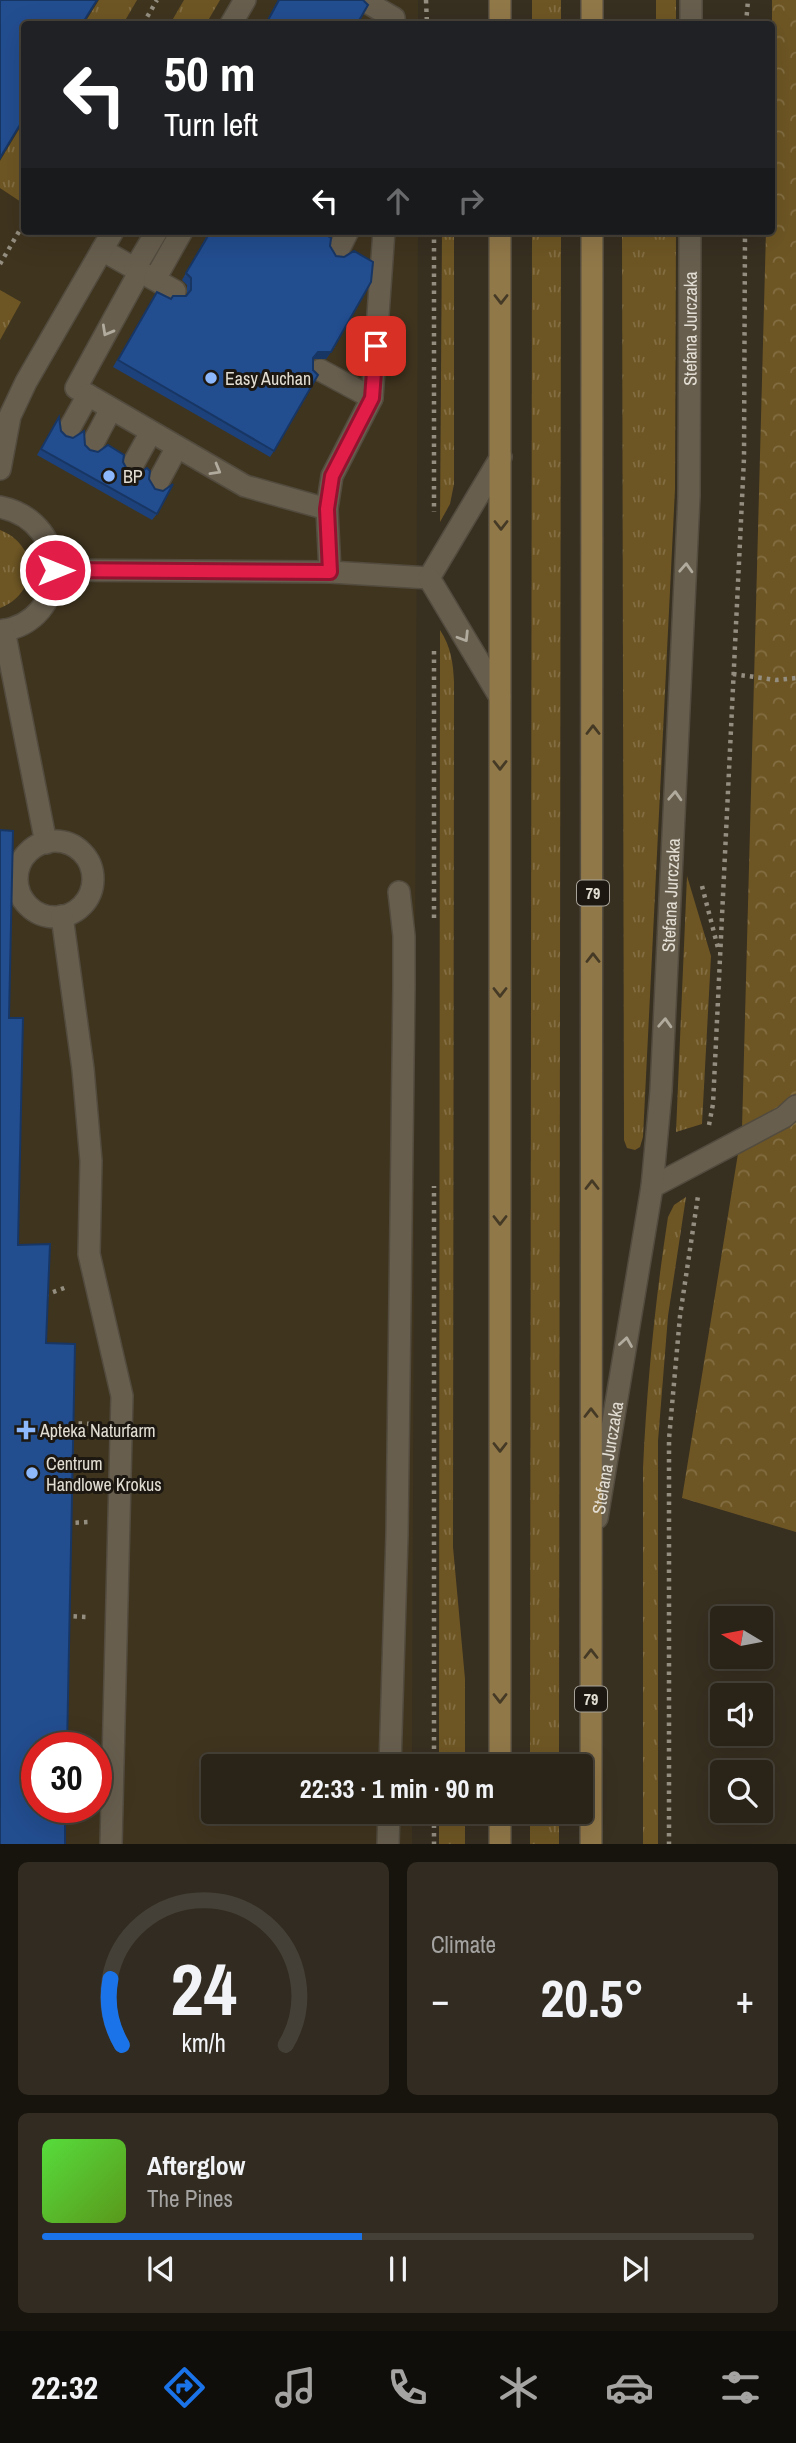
<!DOCTYPE html>
<html lang="en">
<head>
<meta charset="utf-8">
<style>
	body { margin:0; font-family:"Archivo Narrow",sans-serif; background:#312b21; color:#f1f3f6; height:100vh; display:flex; flex-direction:column; font-size:26px; white-space:nowrap }
	* { box-sizing:border-box; margin:0 }
	p { font-size:23px; color:#a5a4a2 }
	.icon { flex:none; width:38px; height:38px; fill:none; stroke:currentColor; stroke-width:2; stroke-linecap:round; stroke-linejoin:round }
	.map { position:relative; height:1844px; overflow:hidden }
	.drawer { display:flex; flex-direction:column; gap:18px; padding:18px; background:#17130d; flex:1 }
	.drawer>* { flex:none }
	.guide { position:absolute; left:21px; top:21px; width:754px; height:214px; border-radius:7px; box-shadow:0 7px 28px #0002,0 0 0 2px #454037; background:#202124; color:#fff; overflow:hidden }
	.needle { width:46px; rotate:280deg }
	.buttons { position:absolute; left:710px; top:1606px; display:grid; gap:14px }
	.buttons a { display:grid; place-items:center; width:63px; height:63px; border-radius:7px; background:#292318; box-shadow:0 7px 28px #0002,0 0 0 2px #454037; font-size:35px }
	.speed { position:absolute; left:21px; top:1732px; display:flex; gap:14px; font-size:35px; font-weight:700; text-align:center }
	.speed>* { display:grid; place-content:center; width:91px; height:91px; border-radius:50%; background:#292318; box-shadow:0 7px 28px #0002,0 0 0 2px #454037; line-height:1 }
	.speed .limit { border:10px solid #d22; background:#fff; color:#111 }
	.pin { position:absolute; display:grid; place-items:center; width:60px; height:60px; color:#fff; margin:-30px; border-radius:14px; box-shadow:0 4px 10px #0006 }
	.me { position:absolute; width:77px; margin:-38px; rotate:90deg; stroke-linejoin:round; filter:drop-shadow(0 0 5px #0008) }
	.turn { display:flex; align-items:center; gap:24px; height:147px; padding:0 28px; font-size:32px }
	.turn .icon { width:91px; height:91px; stroke-width:2.5 }
	.turn b { display:block; font-size:49px; line-height:60px }
	.lanes { display:flex; align-items:center; height:66px; padding:0 28px; background:#0003; justify-content:center; gap:35px; direction:ltr }
	.lanes .off { opacity:.35 }
	.big { font-size:52px; font-weight:700; line-height:1.1 }
	.drawer .tile { flex:1; display:flex; flex-direction:column; justify-content:center; gap:10px; min-width:0; padding:0 24px; border-radius:10px; background:#312b21 }
	.drawer .dial { align-items:center; gap:0 }
	.dial svg { height:182px; overflow:visible; fill:none; stroke:#454037; stroke-width:7; stroke-linecap:round; text-anchor:middle }
	.dial text { fill:#f1f3f6; stroke:none }
	.song { display:flex; align-items:center; gap:21px }
	.cover { width:84px; height:84px; border-radius:10px; background:linear-gradient(135deg,hsl(110 70% 55%),hsl(90 70% 35%)) }
	.played { height:7px; border-radius:4px; background:linear-gradient(90deg,#1a73e8 45%,#454037 45%) }
	.keys { display:flex; justify-content:space-around; direction:ltr }
	.heat { display:flex; justify-content:space-between; align-items:center; font-size:38px; direction:ltr }
	.drawer .tiles { flex:1; display:grid; gap:18px; grid-template-columns:1fr 1fr }
	.tile:last-child { grid-column:span 2 }
	.trip { position:absolute; left:201px; top:1754px; width:392px; height:70px; border-radius:7px; background:#292318; box-shadow:0 7px 28px #0002,0 0 0 2px #454037; font-weight:700; line-height:70px; text-align:center }
	.menu { display:flex; height:112px; justify-content:space-around; align-items:center; background:#100e0a; color:#a5a4a2 }
	.menu .icon { width:49px; height:49px }
	.menu .active { color:#1a73e8 }
	.menu b { font-size:32px; color:#f1f3f6 }
	.map>svg:first-child { display:block }
</style>
</head>
<body>
<div class="map">
<svg width="796" height="1845" viewBox="0 0 796 1845">
	<defs>
		<pattern id="grass-tufts" width="24" height="20" patternUnits="userSpaceOnUse" patternTransform="scale(1.75)"><rect width="24" height="20" fill="#6e5624"/><path d="M3 7l-1-3M5 7V3M7 7l1-3M15 17l-1-3M17 17v-4M19 17l1-3" fill="none" stroke="#836e43"/></pattern>
		<pattern id="park-crowns" width="20" height="18" patternUnits="userSpaceOnUse" patternTransform="scale(1.75)"><rect width="20" height="18" fill="#6e5624"/><path d="M2 6a3 3 0 1 1 6 0M12 15a3 3 0 1 1 6 0" fill="none" stroke="#836e43"/></pattern>
	</defs>
	<rect width="100%" height="100%" fill="#372f20"/>
	<path fill="#3f341e" fill-rule="evenodd" d="M 0,0 L 418,0 L 418,24 L 24,24 L 24,231 L 418,231 L 412,1766 L 214,1766 L 214,1811 L 412,1811 L 412,1844 L 0,1845 ZM 37,1748 L 96,1748 L 96,1808 L 37,1808 Z"/>
	<g fill="url(#grass-tufts)">
		<path d="M 99,0 L 137,0 L 123,24 L 84,24 Z"/>
		<path d="M 184,0 L 220,0 L 206,24 L 170,24 Z"/>
		<rect x="532" y="0" width="29" height="24"/>
		<rect x="656" y="0" width="20" height="24"/>
		<path d="M 24,121 L 24,196 L 21,202 L 0,188 L 0,161 Z"/>
		<path d="M 442,231 L 454,231 L 454,484 L 450,504 L 440,522 Z"/>
		<path d="M 532,231 L 561,231 L 559,1766 L 530,1766 Z"/>
		<path d="M 622,231 L 676,231 L 675,489 L 643,1137 L 640,1147 L 635,1150 L 627,1148 L 624,1140 Z"/>
		<path d="M 0,290 L 21,302 L 0,340 Z"/>
		<path d="M 0,530 C 39,545 39,593 0,608 Z"/>
		<path d="M 440,630 C 451,647 453,662 454,682 L 453,1547 L 465,1679 L 465,1766 L 439,1766 Z"/>
		<path d="M 687,876 L 711,956 L 702,1124 L 676,1132 Z"/>
		<path d="M 686,1197 L 668,1316 L 658,1441 L 658,1844 L 643,1844 L 643,1468 C 647,1384 655,1301 668,1217 L 674,1205 Z"/>
		<rect x="439" y="1811" width="26" height="33"/>
		<rect x="530" y="1811" width="29" height="33"/>
	</g>
	<path fill="url(#park-crowns)" d="M 772,0 L 796,0 L 796,1532 L 682,1498 L 742,1129 L 766,231 L 772,231 Z"/>
	<g fill="none" stroke-linecap="round" stroke-linejoin="round">
		<defs>
			<g id="minor">
				<path d="M 368,3 L 394,18"/>
				<path d="M 231,24 L 245,0"/>
				<path d="M 691,24 L 691,0"/>
				<path d="M 102,250 L 175,291"/>
				<path d="M 338,251 L 348,231"/>
				<path d="M 135,268 L 157,231"/>
				<path d="M 140,271 L 76,388 L 245,486 L 327,509"/>
				<path d="M 155,279 L 182,231"/>
				<path d="M 320,370 L 372,398"/>
				<path d="M 68,431 L 88,395"/>
				<path d="M 92,445 L 111,409"/>
				<path d="M 131,468 L 151,432"/>
				<path d="M 0,469 L 10,416 L 26,382 L 113,231"/>
				<path d="M 157,484 L 177,447"/>
				<path d="M 0,507 C 73,522 71,622 0,631"/>
				<path d="M 55,570 L 330,572 L 429,578"/>
				<path d="M 330,572 L 327,509 L 332,476 L 372,398 L 384,231"/>
				<path d="M 429,578 L 501,457"/>
				<path d="M 429,578 L 500,697"/>
				<path d="M 4,630 L 46,843"/>
				<circle cx="55" cy="879" r="38"/>
				<path d="M 62,916 L 83,1069 L 91,1161 L 89,1254 L 122,1396 L 111,1845"/>
				<path d="M 652,1187 L 784,1117 L 796,1106"/>
				<path id="s1" d="M 597,1518 L 652,1187 L 661,1091 L 689,496 L 690,231"/>
				<path d="M 390,1766 L 397,1535 L 404,985 L 404,936 L 399,892"/>
				<path d="M 388,1845 L 389,1811"/>
			</g>
			<g id="major">
				<path d="M 592,0 L 592,24"/>
				<path d="M 500,24 L 500,0"/>
				<path d="M 500,1766 L 500,231"/>
				<path d="M 500,1845 L 500,1811"/>
				<path d="M 591,1845 L 592,231"/>
			</g>
		</defs>
		<use href="#minor" stroke="#524b3e" stroke-width="24"/>
		<use href="#major" stroke="#524b3e" stroke-width="24"/>
		<g stroke="#948e81" stroke-width="4.5" stroke-dasharray="3.5 5" stroke-linecap="butt">
			<path d="M 426,0 L 427,24"/>
			<path d="M 143,24 L 157,0"/>
			<path d="M 746,24 L 748,0"/>
			<path d="M 434,231 L 434,512"/>
			<path d="M 0,264 L 24,223"/>
			<path d="M 733,674 L 776,680 L 796,678"/>
			<path d="M 702,886 L 718,948"/>
			<path d="M 434,918 L 434,647"/>
			<path d="M 709,1125 L 713,1104 L 744,458 L 745,231"/>
			<path d="M 45,1295 L 67,1287"/>
			<path d="M 70,1423 L 92,1424"/>
			<path d="M 67,1523 L 90,1522"/>
			<path d="M 65,1616 L 88,1617"/>
			<path d="M 434,1766 L 434,1186"/>
			<path d="M 61,1811 L 84,1812"/>
			<path d="M 434,1845 L 434,1811"/>
			<path d="M 669,1845 L 669,1439 L 680,1316 L 698,1196"/>
		</g>
		<use href="#minor" stroke="#675e4e" stroke-width="21"/>
		<use href="#major" stroke="#917849" stroke-width="21"/>
	</g>
	<g fill="#1d427b">
		<path d="M 278,0 L 363,0 L 357,24 L 265,24 Z"/>
		<path d="M 207,231 L 319,231 L 330,246 L 331,352 L 326,359 L 314,359 L 313,360 L 274,451 L 270,457 L 113,367 L 157,292 L 171,299 L 187,295 L 187,285 L 182,280 L 209,232 Z"/>
		<path d="M 59,417 L 61,431 L 66,436 L 85,445 L 90,450 L 123,462 L 129,473 L 149,479 L 157,514 L 152,520 L 37,455 Z"/>
	</g>
	<path fill="#183664" d="M 318,352 L 331,352 L 326,359 L 314,359 L 308,364 Z"/>
	<g fill="#224d8f" stroke="#183664" stroke-width="2">
		<path d="M 0,0 L 97,0 L 82,24 L 24,24 L 24,118 L 0,158 Z"/>
		<path d="M 279,0 L 363,0 L 368,5 L 357,24 L 266,24 Z"/>
		<path d="M 211,231 L 319,231 L 331,238 L 330,246 L 336,256 L 344,257 L 354,251 L 373,262 L 371,282 L 331,352 L 318,352 L 313,358 L 313,370 L 318,375 L 274,451 L 118,360 L 157,292 L 171,299 L 173,296 L 186,296 L 191,290 L 191,278 L 186,273 Z"/>
		<path d="M 59,417 L 61,431 L 66,436 L 73,438 L 84,431 L 85,445 L 90,450 L 98,452 L 108,445 L 124,455 L 123,462 L 129,473 L 136,475 L 147,468 L 150,471 L 149,479 L 155,489 L 163,491 L 173,484 L 157,514 L 41,449 Z"/>
		<path d="M 0,830 L 13,831 L 9,1018 L 23,1018 L 18,1245 L 50,1244 L 46,1343 L 75,1344 L 67,1748 L 37,1748 L 37,1808 L 65,1808 L 65,1845 L 0,1845 Z"/>
	</g>
	<defs><path id="oneway-chevron" d="M-2-3.5L2.5 0L-2 3.5" fill="none" stroke-width="1.6" stroke-linecap="round" stroke-linejoin="round" transform="scale(1.75)"/></defs>
	<g stroke="#453a25">
		<use href="#oneway-chevron" transform="translate(501 299) rotate(90)"/>
		<use href="#oneway-chevron" transform="translate(501 525) rotate(90)"/>
		<use href="#oneway-chevron" transform="translate(593 730) rotate(-90)"/>
		<use href="#oneway-chevron" transform="translate(500 765) rotate(90)"/>
		<use href="#oneway-chevron" transform="translate(593 958) rotate(-90)"/>
		<use href="#oneway-chevron" transform="translate(500 992) rotate(90)"/>
		<use href="#oneway-chevron" transform="translate(592 1185) rotate(-90)"/>
		<use href="#oneway-chevron" transform="translate(500 1220) rotate(90)"/>
		<use href="#oneway-chevron" transform="translate(591 1413) rotate(-90)"/>
		<use href="#oneway-chevron" transform="translate(500 1447) rotate(90)"/>
		<use href="#oneway-chevron" transform="translate(591 1654) rotate(-90)"/>
		<use href="#oneway-chevron" transform="translate(500 1698) rotate(90)"/>
	</g>
	<g stroke="#b1ab9e">
		<use href="#oneway-chevron" transform="translate(107 331) rotate(119)"/>
		<use href="#oneway-chevron" transform="translate(216 470) rotate(30)"/>
		<use href="#oneway-chevron" transform="translate(686 568) rotate(-87)"/>
		<use href="#oneway-chevron" transform="translate(464 637) rotate(58)"/>
		<use href="#oneway-chevron" transform="translate(675 796) rotate(-87)"/>
		<use href="#oneway-chevron" transform="translate(665 1023) rotate(-87)"/>
		<use href="#oneway-chevron" transform="translate(626 1342) rotate(-81)"/>
	</g>
	<g fill="none" stroke-linecap="round" stroke-linejoin="round">
		<defs>
			<path id="route" d="M 55,570 L 330,572 L 327,509 L 332,476 L 372,398 L 376,346"/>
		</defs>
		<use href="#route" stroke="#92132f" stroke-width="18"/>
		<use href="#route" stroke="#e11d48" stroke-width="12"/>
	</g>
	<g fill="#8db9fc" stroke="#1c1811" stroke-width="2.5">
		<circle cx="211" cy="378" r="7"/>
		<circle cx="109" cy="476" r="7"/>
		<path d="M22.5 1419.5h7v7h7v7h-7v7h-7v-7h-7v-7h7z"/>
		<circle cx="32" cy="1473" r="7"/>
	</g>
	<g text-anchor="middle" dominant-baseline="central" stroke-width="6" stroke-linejoin="round" paint-order="stroke">
		<g fill="#1c1811" stroke="#a7a39a" stroke-width="2">
			<rect x="577" y="880.5" width="32" height="25" rx="5"/>
			<rect x="575" y="1686.5" width="32" height="25" rx="5"/>
		</g>
		<g font-size="16" font-weight="bold" fill="#e3ded4">
			<text x="593" y="893">79</text>
			<text x="591" y="1699">79</text>
		</g>
		<g font-size="18" fill="#e3ded4" stroke="#1c1811">
			<text stroke="none"><textPath href="#s1" startOffset="1195">Stefana Jurczaka</textPath></text>
			<text stroke="none"><textPath href="#s1" startOffset="628">Stefana Jurczaka</textPath></text>
			<text stroke="none"><textPath href="#s1" startOffset="61">Stefana Jurczaka</textPath></text>
		</g>
		<g font-size="18" fill="#e3ded4" stroke="#1c1811" text-anchor="start">
			<text x="225" y="378">Easy Auchan</text>
			<text x="123" y="476">BP</text>
			<text x="40" y="1430">Apteka Naturfarm</text>
			<text x="46" y="1463">Centrum<tspan x="46" dy="21">Handlowe Krokus</tspan></text>
		</g>
	</g>
</svg>
<div class="buttons">
<a><svg class="needle" viewBox="-14 -14 28 28"><path d="M0-13l5 13h-10z" fill="#e53935"/><path d="M0 13l5-13h-10z" fill="#a5a4a2"/></svg></a>
<a><svg class="icon" aria-label="sound" viewBox="0 0 24 24"><path d="M4 9h4l5-4v14l-5-4H4zM17 9q2 3 0 6"/></svg></a>
<a><svg class="icon" aria-label="search" viewBox="0 0 24 24"><circle cx="10" cy="10" r="6"/><path d="M15 15l6 6"/></svg></a>
</div>
<div class="speed"><div class="limit">30</div></div>
<div class="pin" style="left:376px;top:346px;background:#d93025"><svg class="icon" aria-label="arrive" viewBox="0 0 24 24"><path d="M6 21V4h12l-3 4 3 4H6"/></svg></div>
<svg class="me" style="left:55px;top:570px" viewBox="-20 -20 40 40"><circle r="17" fill="#e11d48" stroke="#fff" stroke-width="3"/><path d="M0-11L8 9 0 5-8 9z" fill="#fff"/></svg>
<div class="trip">22:33 · 1 min · 90 m</div>
<div class="guide">
<div class="turn"><svg class="icon" aria-label="left" viewBox="0 0 24 24"><path d="M17 20v-9H6M10 6l-5 5 5 5"/></svg><div><b>50 m</b>Turn left</div></div>
<div class="lanes"><svg class="icon" aria-label="left" viewBox="0 0 24 24"><path d="M17 20v-9H6M10 6l-5 5 5 5"/></svg><svg class="icon off" aria-label="ahead" viewBox="0 0 24 24"><path d="M12 20V5M6 11l6-6 6 6"/></svg><svg class="icon off" aria-label="right" viewBox="0 0 24 24"><path d="M7 20v-9h11M14 6l5 5-5 5"/></svg></div>
</div>
</div>
<section class="drawer">
<div class="tiles">
<div class="tile dial"><svg viewBox="0 0 100 80">
<path d="M14 69A42 42 0 1 1 86 69"/>
<path d="M14 69A42 42 0 0 1 9 40" stroke="#1a73e8"/>
<text x="50" y="56" font-size="32" font-weight="700">24</text>
<text x="50" y="72" font-size="11">km/h</text>
</svg></div>
<div class="tile"><p>Climate</p>
<div class="heat"><a>−</a><b class="big">20.5°</b><a>+</a></div>
</div>
<div class="tile">
<div class="song"><i class="cover"></i><div><b>Afterglow</b><p>The Pines</p></div></div>
<div class="played"></div>
<div class="keys"><svg class="icon" aria-label="previous" viewBox="0 0 24 24"><path d="M18 5L8 12l10 7zM5 5v14"/></svg><svg class="icon" aria-label="pause" viewBox="0 0 24 24"><path d="M8 5v14M16 5v14"/></svg><svg class="icon" aria-label="next" viewBox="0 0 24 24"><path d="M6 5l10 7-10 7zM19 5v14"/></svg></div>
</div>
</div>
</section>
<nav class="menu">
<b>22:32</b>
<svg class="icon active" aria-label="directions" viewBox="0 0 24 24"><path d="M12 3l9 9-9 9-9-9zM9 14v-3h6M13 9l2 2-2 2"/></svg>
<svg class="icon" aria-label="music" viewBox="0 0 24 24"><path d="M9 18V5l10-2v13"/><circle cx="6" cy="18" r="3"/><circle cx="16" cy="16" r="3"/></svg>
<svg class="icon" aria-label="phone" viewBox="0 0 24 24"><path d="M5 4h4l2 5-3 2q2 4 5 5l2-3 5 2v4C11 20 4 13 5 4z"/></svg>
<svg class="icon" aria-label="climate" viewBox="0 0 24 24"><path d="M12 3v18M4 7l16 10M4 17L20 7"/></svg>
<svg class="icon" aria-label="car" viewBox="0 0 24 24"><path d="M5 17H2v-5l4-1 3-4h7l3 4 3 1v5h-3M9 17h6M6 11h13"/><circle cx="7" cy="17" r="2"/><circle cx="17" cy="17" r="2"/></svg>
<svg class="icon" aria-label="filters" viewBox="0 0 24 24"><path d="M4 7h16M4 17h16"/><circle cx="9" cy="7" r="2"/><circle cx="15" cy="17" r="2"/></svg>
</nav>
</body>
</html>
